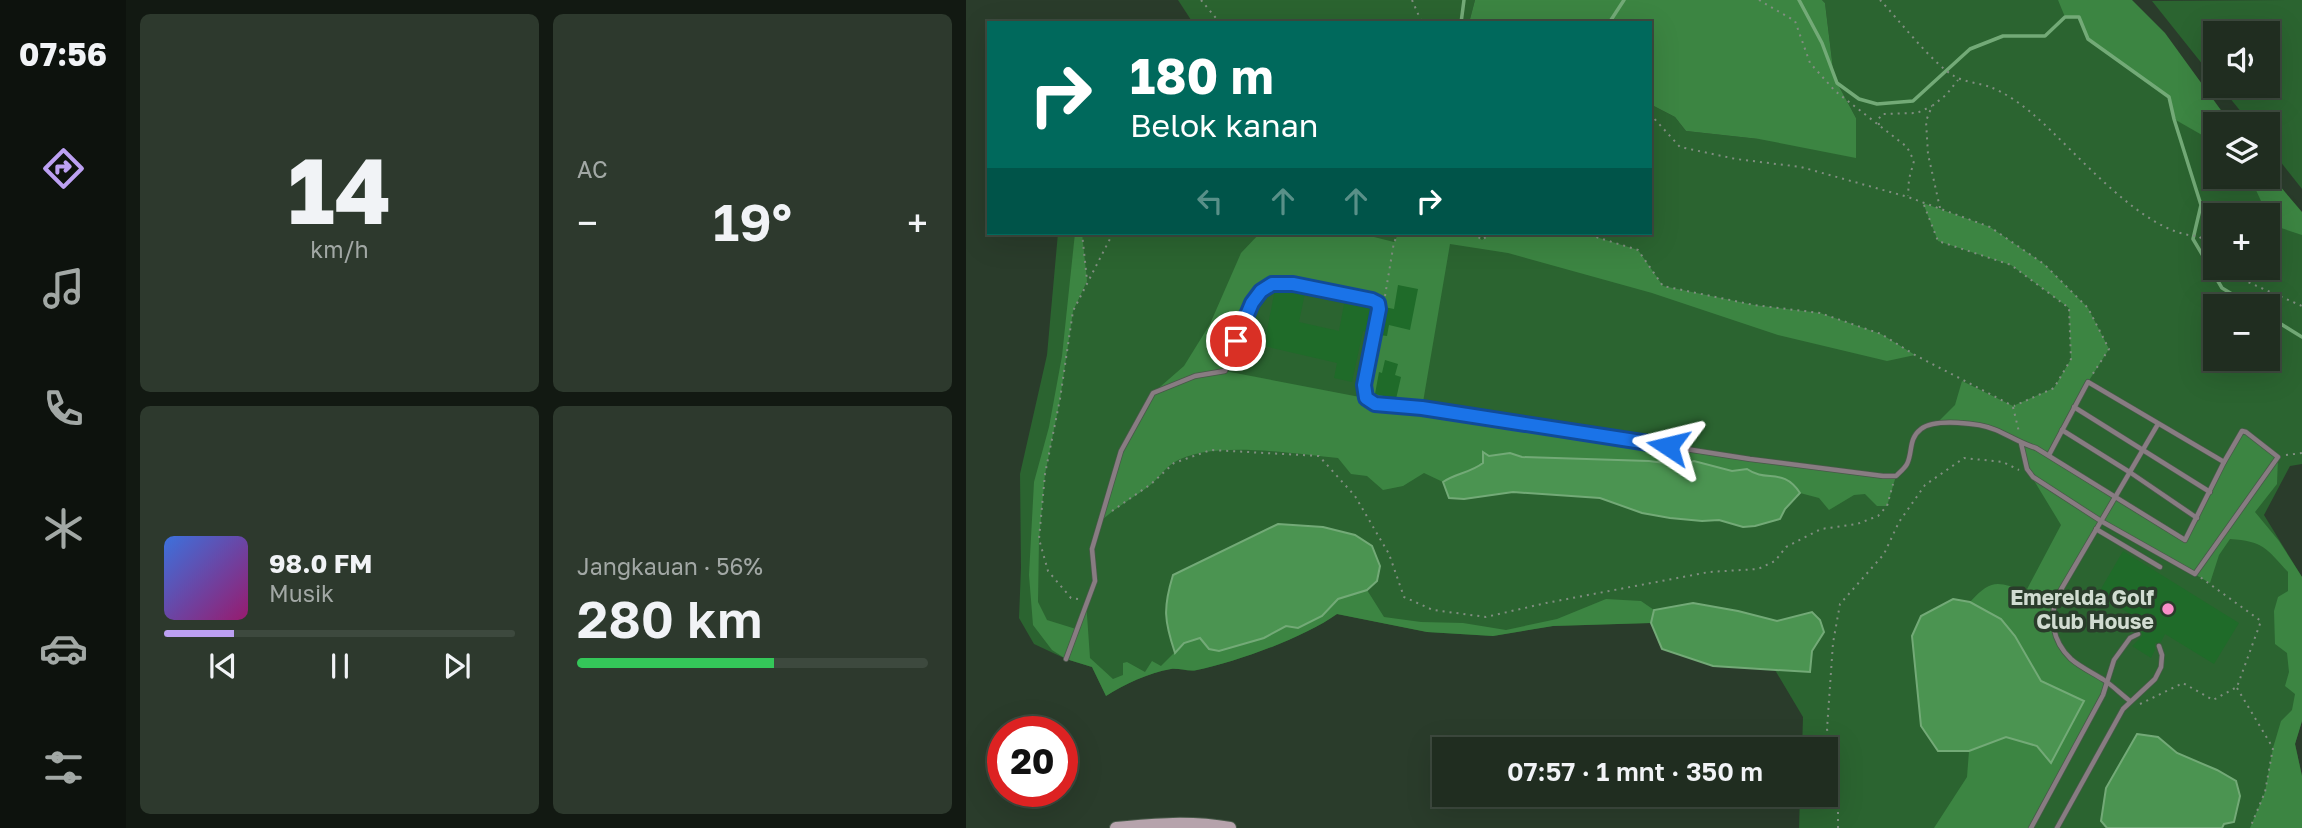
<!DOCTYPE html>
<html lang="id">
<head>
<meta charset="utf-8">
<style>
	body { margin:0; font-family:"Golos Text",sans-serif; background:#2d392d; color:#f1f3f6; height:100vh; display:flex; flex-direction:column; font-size:26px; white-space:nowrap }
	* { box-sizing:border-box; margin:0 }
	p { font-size:23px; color:#a2a8a5 }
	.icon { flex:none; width:38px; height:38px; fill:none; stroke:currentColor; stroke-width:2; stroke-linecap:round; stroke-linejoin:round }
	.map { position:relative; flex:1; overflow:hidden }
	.details { display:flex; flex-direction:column; gap:14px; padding:14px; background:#121912; width:840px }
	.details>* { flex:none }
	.guide { position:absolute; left:21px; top:21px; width:665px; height:214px; border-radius:0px; box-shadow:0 7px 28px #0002,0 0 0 2px #3d493e; background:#00695c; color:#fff; overflow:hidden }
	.fabs { position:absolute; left:1237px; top:21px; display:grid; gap:14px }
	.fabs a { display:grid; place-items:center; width:77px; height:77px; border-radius:0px; background:#202d20; box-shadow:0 7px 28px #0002,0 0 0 2px #3d493e; font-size:35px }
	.speed { position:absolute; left:21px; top:716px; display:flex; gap:14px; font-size:35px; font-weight:700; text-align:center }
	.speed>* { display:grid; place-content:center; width:91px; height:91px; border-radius:50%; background:#202d20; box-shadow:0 7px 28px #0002,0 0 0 2px #3d493e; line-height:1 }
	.speed .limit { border:10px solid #d22; background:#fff; color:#111 }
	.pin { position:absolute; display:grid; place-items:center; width:60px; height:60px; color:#fff; margin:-30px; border:4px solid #fff; border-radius:50%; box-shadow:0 2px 7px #0007 }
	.me { position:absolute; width:77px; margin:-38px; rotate:280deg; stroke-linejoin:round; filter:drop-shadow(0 0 5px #0008) }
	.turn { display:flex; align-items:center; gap:24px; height:147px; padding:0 28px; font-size:32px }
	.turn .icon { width:91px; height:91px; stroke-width:2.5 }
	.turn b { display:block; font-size:49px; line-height:60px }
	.lanes { display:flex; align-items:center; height:66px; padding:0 28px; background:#0003; justify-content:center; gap:35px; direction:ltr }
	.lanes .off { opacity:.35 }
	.big { font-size:52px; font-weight:600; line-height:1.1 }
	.details .widget { flex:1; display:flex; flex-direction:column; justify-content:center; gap:10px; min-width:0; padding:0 24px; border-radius:10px; background:#2d392d }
	.details .dial { align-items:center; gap:0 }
	.dial b { font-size:91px; line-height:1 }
	.song { display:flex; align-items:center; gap:21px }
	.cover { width:84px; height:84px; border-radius:10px; background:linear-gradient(135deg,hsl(220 70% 55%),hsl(320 70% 35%)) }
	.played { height:7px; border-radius:4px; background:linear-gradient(90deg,#bca0f2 20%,#3d493e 20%) }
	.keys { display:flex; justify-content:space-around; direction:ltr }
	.heat { display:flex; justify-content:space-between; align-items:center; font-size:38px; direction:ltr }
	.charge { height:10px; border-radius:5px; background:linear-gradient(90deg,#34c759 56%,#3d493e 0) }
	.details .tiles { flex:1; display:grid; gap:14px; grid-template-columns:repeat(2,1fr) }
	.trip { position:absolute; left:466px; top:737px; width:406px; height:70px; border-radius:0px; background:#202d20; box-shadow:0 7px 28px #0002,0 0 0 2px #3d493e; font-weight:600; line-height:70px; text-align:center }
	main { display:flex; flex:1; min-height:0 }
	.tab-bar { display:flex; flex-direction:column; width:126px; justify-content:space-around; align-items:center; background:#0d120d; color:#a2a8a5 }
	.tab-bar .icon { width:49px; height:49px }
	.tab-bar .selected { color:#bca0f2 }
	.tab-bar b { font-size:32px; color:#f1f3f6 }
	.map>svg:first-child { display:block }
</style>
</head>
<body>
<main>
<nav class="tab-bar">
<b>07:56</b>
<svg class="icon selected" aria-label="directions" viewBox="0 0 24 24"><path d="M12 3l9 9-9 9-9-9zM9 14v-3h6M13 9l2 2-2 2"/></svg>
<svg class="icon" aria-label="music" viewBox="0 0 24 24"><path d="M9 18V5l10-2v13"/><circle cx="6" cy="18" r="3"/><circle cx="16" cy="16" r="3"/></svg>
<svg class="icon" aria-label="phone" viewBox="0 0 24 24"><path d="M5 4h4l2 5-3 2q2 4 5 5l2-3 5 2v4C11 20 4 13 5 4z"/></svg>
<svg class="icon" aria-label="climate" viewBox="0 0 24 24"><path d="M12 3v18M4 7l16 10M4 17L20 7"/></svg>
<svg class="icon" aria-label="car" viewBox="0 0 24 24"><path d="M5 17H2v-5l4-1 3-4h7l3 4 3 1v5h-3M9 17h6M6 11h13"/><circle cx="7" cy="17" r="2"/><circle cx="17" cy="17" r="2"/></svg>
<svg class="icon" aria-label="filters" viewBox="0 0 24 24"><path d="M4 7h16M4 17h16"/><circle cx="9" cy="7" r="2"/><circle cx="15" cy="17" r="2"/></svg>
</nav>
<section class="details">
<div class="tiles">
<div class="widget dial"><b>14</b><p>km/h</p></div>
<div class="widget"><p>AC</p>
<div class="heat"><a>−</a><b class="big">19°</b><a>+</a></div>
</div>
<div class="widget">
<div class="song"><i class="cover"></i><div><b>98.0 FM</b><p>Musik</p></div></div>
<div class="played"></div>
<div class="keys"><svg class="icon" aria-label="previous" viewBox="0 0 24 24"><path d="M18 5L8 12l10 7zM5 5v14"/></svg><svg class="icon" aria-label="pause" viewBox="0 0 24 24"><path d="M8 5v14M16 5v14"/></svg><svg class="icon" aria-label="next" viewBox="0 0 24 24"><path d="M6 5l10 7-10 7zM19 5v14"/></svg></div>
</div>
<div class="widget"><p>Jangkauan · 56%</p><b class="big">280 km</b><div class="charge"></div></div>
</div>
</section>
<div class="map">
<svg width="1336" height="828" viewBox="0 0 1336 828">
	<rect width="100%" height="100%" fill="#2a3c2b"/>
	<g fill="#2b6430" fill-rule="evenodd">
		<path d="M 212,0 L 509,0 L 503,23 L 227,23 Z"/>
		<path d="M 856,0 L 1107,0 L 1113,17 L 1249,137 L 1250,177 L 1292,177 L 1336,222 L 1336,464 L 1324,466 L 1298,515 L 1336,577 L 1336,721 L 1329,744 L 1336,776 L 1336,828 L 833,828 L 834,795 L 859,794 L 859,749 L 836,749 L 837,717 L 809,670 L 747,666 L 696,649 L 685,623 L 587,626 L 527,636 L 461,632 L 371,614 C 339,637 271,662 231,670 C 223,672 213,668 205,669 C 182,673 159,684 140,696 L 126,667 L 100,659 L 68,644 L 53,618 L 55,568 L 54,474 L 81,355 L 92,233 L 684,233 L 684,104 L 709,117 L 720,131 L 793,139 L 890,118 L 868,77 L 859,3 ZM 1250,215 L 1302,215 L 1302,268 L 1250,268 ZM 1250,306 L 1302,306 L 1302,359 L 1250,359 Z"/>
		<path d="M 1336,0 L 1336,189 L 1302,146 L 1302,124 L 1285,124 L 1254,86 L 1302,86 L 1302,33 L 1250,33 L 1249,80 L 1186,1 Z"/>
	</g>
	<g fill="#3c8542" fill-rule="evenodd">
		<path d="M 509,0 L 856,0 L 859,3 L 868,77 L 890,118 L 890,158 L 793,139 L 720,131 L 709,117 L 684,104 L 684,23 L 503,23 Z"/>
		<path d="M 1092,0 L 1166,0 L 1199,33 L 1265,124 L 1250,124 L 1249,137 L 1236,135 L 1208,119 L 1203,97 L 1122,39 L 1113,17 L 1099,17 Z"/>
		<path d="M 1302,172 L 1336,212 L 1336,235 L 1306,225 L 1284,177 L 1302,177 Z"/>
		<path d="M 957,203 L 1024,227 L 1078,264 L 1122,308 L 1143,349 L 1122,382 L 1083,455 L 1219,540 L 1276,431 L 1312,457 L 1311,484 L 1289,512 L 1313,541 L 1336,577 L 1336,721 L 1329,744 L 1336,776 L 1336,828 L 1284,828 L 1299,792 L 1307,748 L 1315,721 L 1326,710 L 1329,694 L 1319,686 L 1323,672 L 1321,653 L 1309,644 L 1308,611 L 1312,597 L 1322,591 L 1322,572 C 1300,548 1297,541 1264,539 L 1253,555 L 1244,583 L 1135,521 L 1093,593 L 1086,618 L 1094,644 L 1105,659 L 1141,682 L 1065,828 L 968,828 L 1001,777 L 1003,751 L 1040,737 L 1071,746 L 1085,762 L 1075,681 L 1035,619 L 1004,602 C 1026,578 1031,582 1060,591 L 1095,525 L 1061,469 L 1055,443 C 1023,426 1008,423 971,423 L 989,405 L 996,381 L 1047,406 L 1088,388 L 1105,359 L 1103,308 L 1045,265 L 972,241 Z"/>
		<path d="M 109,233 L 116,233 L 121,281 L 107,311 L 94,399 L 79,474 L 73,539 L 72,602 L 81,620 L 110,629 L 120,601 L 124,658 L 147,679 L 157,675 L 157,663 L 161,662 L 179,672 L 186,661 L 195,666 L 218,643 L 234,637 L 243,649 L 298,638 L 320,626 L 356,616 L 372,599 L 401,590 L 418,617 L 455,622 L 497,623 L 540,630 L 591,619 L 640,599 L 675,601 L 688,610 L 685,623 L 587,626 L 527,636 L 461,632 L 371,614 C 339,637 271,662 231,670 C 223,672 213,668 205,669 C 182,673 159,684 140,696 L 126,667 L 100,659 L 86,650 L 67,625 L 63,575 L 68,482 L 83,427 L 96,356 Z"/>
		<path d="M 294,233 L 392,233 L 428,242 L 433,233 L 507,233 L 516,240 L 525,233 L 617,233 L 672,250 L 697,286 L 788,305 L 854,313 L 915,334 L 949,355 L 921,361 L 812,335 L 686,293 L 542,253 L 484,244 L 456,408 L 784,459 L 930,476 L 921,506 L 911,506 L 899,494 L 888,495 L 863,510 L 853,498 L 834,493 C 817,467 801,483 781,469 L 766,471 L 728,461 L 715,465 L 683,461 L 556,457 L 544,453 L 523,456 L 517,453 L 517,463 C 504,473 490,473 477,482 L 458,473 L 437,486 L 417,490 L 401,476 L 385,474 L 372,458 C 328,454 244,439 207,463 C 198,469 192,479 183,486 C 167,498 150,507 135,521 L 155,451 L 187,393 L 218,366 L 244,324 L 275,253 ZM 314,282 L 413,305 L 398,385 L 399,398 L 259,371 L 286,304 L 294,291 Z"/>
	</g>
	<g fill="#4b9451" stroke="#73aa77" stroke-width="2">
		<path d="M 517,452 L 523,456 L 544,453 L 556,457 L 683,461 L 715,465 L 728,461 L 766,471 L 781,469 C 801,483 817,467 834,493 L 819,509 L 814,519 L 789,526 L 777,527 L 753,520 L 736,521 L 704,518 L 676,513 L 634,498 L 547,492 L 498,499 L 483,498 L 477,482 C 490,473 504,473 517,463 Z"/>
		<path d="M 312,524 L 357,527 L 389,535 L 406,546 L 414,566 L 411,581 L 401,590 L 372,599 L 356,616 L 332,628 L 320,626 L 298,638 L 253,651 L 243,649 L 234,638 L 218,643 L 209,653 C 198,620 197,608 207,575 Z"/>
		<path d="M 987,599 L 1004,602 L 1035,619 L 1049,636 L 1075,681 L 1118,701 L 1085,763 L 1071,746 L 1040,737 L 1003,751 L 972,751 L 955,726 L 946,636 L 955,616 Z"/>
		<path d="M 727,603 L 772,611 L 811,621 L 846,612 L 854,620 L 858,632 L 846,651 L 844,672 L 747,666 L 696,649 L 685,623 L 688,610 Z"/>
		<path d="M 1171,734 L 1192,737 L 1211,753 L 1251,770 L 1270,781 L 1274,796 L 1268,822 L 1258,824 L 1256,828 L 1141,828 L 1135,821 L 1140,788 Z"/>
	</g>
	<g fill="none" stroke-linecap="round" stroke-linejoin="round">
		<g stroke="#73aa77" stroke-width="3.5">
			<path d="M 833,0 L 856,43 L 871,83 L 893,99 L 911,104 L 947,101 L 1004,49 L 1037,36 L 1079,36 L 1099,17 L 1113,17 L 1122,39 L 1203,97 L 1208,119 L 1235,205 L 1227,239 L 1256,288 L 1286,306"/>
			<path d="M 495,23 L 498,0"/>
			<path d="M 643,23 L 658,0"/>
			<path d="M 1302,316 L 1336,337"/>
		</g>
	</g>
	<g fill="#1f6b29">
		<path d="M 432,285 L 452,289 L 444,330 L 423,325 L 421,336 L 413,335 L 418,307 L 428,309 Z"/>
		<path d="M 309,289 L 339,293 L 333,322 L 373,331 L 378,304 L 408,309 L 403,333 L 397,331 L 386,382 L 368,378 L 371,363 L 298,346 Z"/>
		<path d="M 419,360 L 432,364 L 429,375 L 435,377 L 430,399 L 409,394 L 413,372 L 416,373 Z"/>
		<path d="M 1157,551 L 1273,623 L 1248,664 L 1199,634 L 1195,642 L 1189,643 L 1189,650 L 1185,658 L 1166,646 L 1176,636 L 1176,631 L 1180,624 L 1132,594 Z"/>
	</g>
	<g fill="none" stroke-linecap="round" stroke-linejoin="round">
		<defs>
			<g id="service">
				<path d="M 1108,407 L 1244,492"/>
				<path d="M 1096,430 L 1165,473 L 1231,518"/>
				<path d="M 1083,455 L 1122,382 L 1258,462"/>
				<path d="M 1130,529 L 1194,567"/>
				<path d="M 100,659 L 129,581 L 126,549 L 155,451 L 187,393 L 229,376 L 259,371 L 278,318 L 294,291 L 306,284 L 327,284 L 413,303 L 413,309 L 398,385 L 399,398 L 409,404 L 456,408 L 784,459 L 917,476 L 930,476 C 933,473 939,468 941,464 C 947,452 942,439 955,429 C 969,418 1014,423 1030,430 C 1044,436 1056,444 1070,448 L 1219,540 L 1258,462 L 1276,431 L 1280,432 L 1312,457 L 1229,574 L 1135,521 L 1067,477 L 1061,469 L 1055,443"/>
				<path d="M 1164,701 C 1155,694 1147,686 1138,680 C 1127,673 1114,667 1105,659 C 1086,641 1082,616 1093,593 L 1192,424"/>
				<path d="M 1065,828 L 1137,695 L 1148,660 L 1164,638 L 1172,634"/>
				<path d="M 1091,828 L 1157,709 L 1189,679 L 1195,667 L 1196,655 L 1193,646"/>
			</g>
			<path id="secondary" d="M 150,828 C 189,824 225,821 264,828"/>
		</defs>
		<use href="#service" stroke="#485949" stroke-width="6"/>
		<use href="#secondary" stroke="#485949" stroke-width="14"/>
		<g stroke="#808e80" stroke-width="2" stroke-dasharray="2 5" stroke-linecap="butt">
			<path d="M 235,0 L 254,23"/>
			<path d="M 446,0 L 456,23"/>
			<path d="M 793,0 L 829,21 L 844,63 L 869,91 L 941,147 L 948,161 L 943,179 L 942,196"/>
			<path d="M 914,0 C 933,20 966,63 988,76 C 998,82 1013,83 1024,87 C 1038,92 1057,105 1069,116 C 1109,150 1178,236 1233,236 L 1250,258"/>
			<path d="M 684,114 L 714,147 L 770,159 L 835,167 L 942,197 L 1024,227 L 1078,264 L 1122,308 L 1143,349 L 1126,375"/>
			<path d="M 913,125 L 912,120 L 916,114 L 951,113 L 966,106"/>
			<path d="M 958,205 L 972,241 L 1045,265 L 1103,308 L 1105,359 L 1088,388 L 1048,406"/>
			<path d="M 974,208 L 962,154 L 960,121 L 966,106 L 980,95 L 992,80"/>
			<path d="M 116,233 L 121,280"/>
			<path d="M 507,233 L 516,240 L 525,233"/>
			<path d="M 617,233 L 672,250 L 697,286 L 788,305 L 854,313 L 915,334 L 949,355 L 1047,406"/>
			<path d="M 1259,268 L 1266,275 L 1336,306"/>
			<path d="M 419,296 L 428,242 L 433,233"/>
			<path d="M 1047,407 L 1053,432"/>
			<path d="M 1320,455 L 1336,453"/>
			<path d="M 146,511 L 185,484 L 208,463 L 245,450 L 353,456 L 389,496 L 423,554 L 438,597 L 467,610 L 520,617 L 580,603 L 743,572 L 792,569 L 809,561 L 820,547 L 855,529 L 891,524 L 912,516 L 921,506 L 927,484"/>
			<path d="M 112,599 L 105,598 L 82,571 L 73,539 L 79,474 L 94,399 L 107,311 L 147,233"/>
			<path d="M 1271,688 L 1307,748 L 1299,792 L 1284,828"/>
			<path d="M 1174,704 L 1217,683 L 1247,700 L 1271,687 L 1295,621 L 1234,577"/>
			<path d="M 872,828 L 872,800 L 861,729 L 867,643 L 874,604 L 918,554 L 933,522 L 959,485 L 998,458 L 1037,462 L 1053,470"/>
		</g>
		<use href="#service" stroke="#887c82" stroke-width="4.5"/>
		<use href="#secondary" stroke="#b6a3ac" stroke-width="12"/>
	</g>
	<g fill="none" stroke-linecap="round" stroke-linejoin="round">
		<defs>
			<path id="route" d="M 270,341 L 286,303 L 295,291 L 306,284 L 327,284 L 406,300 L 412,303 L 413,309 L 398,385 L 400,398 L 409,404 L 456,408 L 702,446"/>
		</defs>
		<use href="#route" stroke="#114b97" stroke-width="18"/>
		<use href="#route" stroke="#1a73e8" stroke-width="12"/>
	</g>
	<circle fill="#f98fc8" stroke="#2a3c2b" stroke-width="2.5" cx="1202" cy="609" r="7"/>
	<g text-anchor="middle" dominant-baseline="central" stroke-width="7" stroke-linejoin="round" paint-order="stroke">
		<g font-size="21" font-weight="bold" fill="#d1dcd1" stroke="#2a3c2b" text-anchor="end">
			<text x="1188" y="597">Emerelda Golf<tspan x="1188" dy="24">Club House</tspan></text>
		</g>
	</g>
</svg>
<div class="fabs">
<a><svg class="icon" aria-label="sound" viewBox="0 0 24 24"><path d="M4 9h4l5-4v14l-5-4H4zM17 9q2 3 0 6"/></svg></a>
<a><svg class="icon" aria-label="layers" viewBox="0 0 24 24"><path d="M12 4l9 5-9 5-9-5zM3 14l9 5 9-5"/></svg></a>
<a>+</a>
<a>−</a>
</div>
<div class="speed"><div class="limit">20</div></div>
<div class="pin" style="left:270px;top:341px;background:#d93025"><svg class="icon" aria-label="arrive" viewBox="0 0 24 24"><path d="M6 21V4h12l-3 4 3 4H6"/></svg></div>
<svg class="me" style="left:702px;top:446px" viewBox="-20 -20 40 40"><path d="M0-17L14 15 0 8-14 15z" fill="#1a73e8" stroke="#fff" stroke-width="4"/></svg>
<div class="trip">07:57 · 1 mnt · 350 m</div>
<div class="guide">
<div class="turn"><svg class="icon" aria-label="right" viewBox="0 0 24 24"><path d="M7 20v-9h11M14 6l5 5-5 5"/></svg><div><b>180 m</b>Belok kanan</div></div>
<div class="lanes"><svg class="icon off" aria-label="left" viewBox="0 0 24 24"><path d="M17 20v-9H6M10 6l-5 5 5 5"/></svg><svg class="icon off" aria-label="ahead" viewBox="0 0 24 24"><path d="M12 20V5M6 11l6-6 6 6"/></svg><svg class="icon off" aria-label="ahead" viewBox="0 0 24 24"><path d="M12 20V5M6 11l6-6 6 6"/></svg><svg class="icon" aria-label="right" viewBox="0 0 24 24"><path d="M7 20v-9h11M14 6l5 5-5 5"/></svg></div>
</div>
</div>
</main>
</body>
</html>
